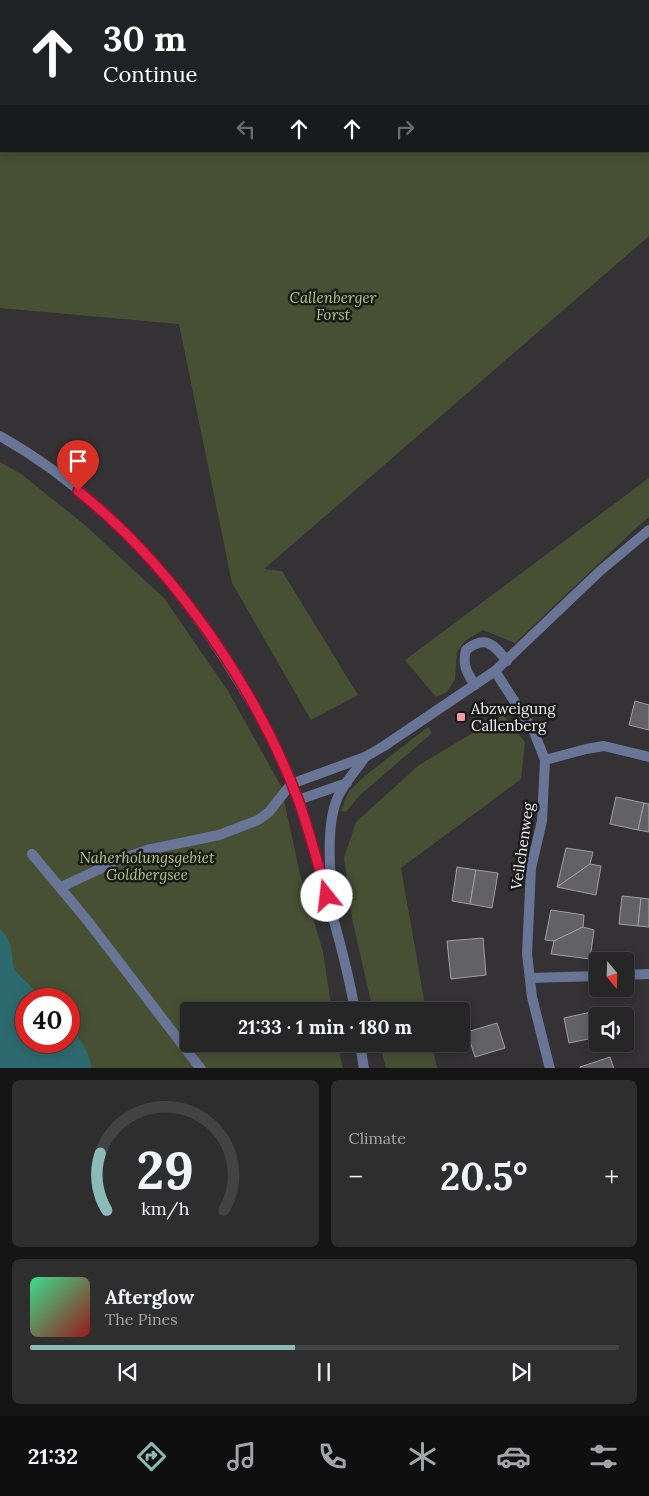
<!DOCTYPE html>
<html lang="en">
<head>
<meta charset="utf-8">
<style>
	body { margin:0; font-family:Lora,serif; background:#2f2e2f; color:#f1f3f6; height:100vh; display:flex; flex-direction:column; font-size:19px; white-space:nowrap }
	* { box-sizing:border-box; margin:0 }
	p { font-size:16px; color:#a4a5a7 }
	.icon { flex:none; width:28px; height:28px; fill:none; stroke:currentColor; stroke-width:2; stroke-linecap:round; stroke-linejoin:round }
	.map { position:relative; height:1068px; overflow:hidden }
	.panel { display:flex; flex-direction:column; gap:12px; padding:12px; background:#151515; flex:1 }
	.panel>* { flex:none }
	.guide { position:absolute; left:0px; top:0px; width:650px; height:152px; box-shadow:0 2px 12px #0003,0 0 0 1px #434344; background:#202124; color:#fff; overflow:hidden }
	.needle { width:32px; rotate:161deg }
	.controls { position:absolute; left:589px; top:952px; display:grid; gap:10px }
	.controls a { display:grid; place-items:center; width:45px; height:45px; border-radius:5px; background:#272627; box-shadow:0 2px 12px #0003,0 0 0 1px #434344; font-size:25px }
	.speed { position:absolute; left:15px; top:988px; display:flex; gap:10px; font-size:25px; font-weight:700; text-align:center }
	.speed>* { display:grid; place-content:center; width:65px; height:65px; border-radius:50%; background:#272627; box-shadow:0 2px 12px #0003,0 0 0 1px #434344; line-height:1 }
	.speed .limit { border:8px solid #d22; background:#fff; color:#111 }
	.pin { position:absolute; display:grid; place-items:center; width:42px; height:42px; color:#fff; margin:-51px -21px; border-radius:50% 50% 50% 0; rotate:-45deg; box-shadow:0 0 5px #0007 }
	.pin .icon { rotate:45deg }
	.me { position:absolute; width:55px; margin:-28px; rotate:344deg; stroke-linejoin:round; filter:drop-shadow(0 0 4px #0008) }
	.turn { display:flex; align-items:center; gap:18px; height:105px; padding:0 20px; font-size:22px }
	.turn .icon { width:65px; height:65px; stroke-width:2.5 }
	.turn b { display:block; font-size:35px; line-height:42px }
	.lanes { display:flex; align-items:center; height:48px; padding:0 20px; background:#0003; justify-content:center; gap:25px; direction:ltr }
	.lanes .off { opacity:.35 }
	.big { font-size:38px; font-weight:700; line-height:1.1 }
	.panel .tile { flex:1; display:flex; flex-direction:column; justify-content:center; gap:8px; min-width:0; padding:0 18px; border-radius:8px; background:#2f2e2f }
	.panel .dial { align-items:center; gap:0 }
	.dial svg { height:130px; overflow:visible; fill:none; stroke:#434344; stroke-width:7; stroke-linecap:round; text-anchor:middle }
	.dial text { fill:#f1f3f6; stroke:none }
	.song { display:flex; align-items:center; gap:15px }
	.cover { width:60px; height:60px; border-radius:8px; background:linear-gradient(135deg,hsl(150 70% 55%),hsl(0 70% 35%)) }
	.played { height:5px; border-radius:2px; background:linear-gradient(90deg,#8bbbb9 45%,#434344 45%) }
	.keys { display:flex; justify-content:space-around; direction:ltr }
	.heat { display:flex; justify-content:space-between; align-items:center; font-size:28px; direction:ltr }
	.panel .tiles { flex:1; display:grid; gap:12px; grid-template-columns:1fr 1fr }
	.tile:last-child { grid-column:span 2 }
	.trip { position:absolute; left:180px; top:1002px; width:290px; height:50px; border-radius:5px; background:#272627; box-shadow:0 2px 12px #0003,0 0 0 1px #434344; font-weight:700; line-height:50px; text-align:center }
	.menu { display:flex; height:80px; justify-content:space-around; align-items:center; background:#100f10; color:#a4a5a7 }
	.menu .icon { width:35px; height:35px }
	.menu .active { color:#8bbbb9 }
	.menu b { font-size:22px; color:#f1f3f6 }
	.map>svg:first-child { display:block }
</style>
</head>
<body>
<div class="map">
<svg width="649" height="1069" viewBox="0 0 649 1069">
	<rect width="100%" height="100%" fill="#343234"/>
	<g fill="#485033" fill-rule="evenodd">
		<path d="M 0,0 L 649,0 L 649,236 L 264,569 L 282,571 L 358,695 L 311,720 L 232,583 L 179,324 L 0,308 ZM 649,1 L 649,151 L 1,151 L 1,1 Z"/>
		<path d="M 0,462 L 21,474 L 86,526 L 164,598 L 228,691 L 281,786 L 300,874 L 323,952 L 332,1011 L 189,1011 L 189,1044 L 337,1044 L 343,1068 L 0,1068 ZM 26,999 L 69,999 L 69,1041 L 26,1041 Z"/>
		<path d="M 649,478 L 649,517 L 636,528 L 515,643 L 483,630 L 465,641 L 457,652 L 455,679 L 447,692 L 436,697 L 405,660 Z"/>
		<path d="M 503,715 L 525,742 L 521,779 L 401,868 L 426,1011 L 373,1011 L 352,918 L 344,858 L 356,822 L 419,765 Z"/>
		<path d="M 428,727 L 432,733 L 359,796 L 346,812 L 341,811 L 349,791 L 366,775 Z"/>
		<path d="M 380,1044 L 432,1044 L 437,1068 L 386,1068 Z"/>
	</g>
	<path fill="#2d6a70" d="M 0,929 C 12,940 12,954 14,970 L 32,988 L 48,999 L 26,999 L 26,1041 L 69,1041 L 69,1025 C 78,1037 91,1053 91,1068 L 0,1068 Z"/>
	<g fill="#626266" stroke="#a0a0a4">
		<path d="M 635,701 L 649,705 L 649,730 L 629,725 Z"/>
		<path d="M 616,797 L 644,803 L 638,830 L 610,824 Z"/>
		<path d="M 644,803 L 649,804 L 649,832 L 638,830 Z"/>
		<path d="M 566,848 L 593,852 L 590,864 L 557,887 Z"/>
		<path d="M 590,864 L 601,866 L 596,895 L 557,887 Z"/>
		<path d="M 457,867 L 476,870 L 470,904 L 452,901 Z"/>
		<path d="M 476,870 L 498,873 L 492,908 L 470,904 Z"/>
		<path d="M 622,896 L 641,898 L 638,926 L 619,924 Z"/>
		<path d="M 641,898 L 649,899 L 649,927 L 638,926 Z"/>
		<path d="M 551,910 L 584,915 L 583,927 L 554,941 L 545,940 Z"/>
		<path d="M 583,927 L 594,930 L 590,959 L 551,954 L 554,941 Z"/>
		<path d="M 483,938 L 486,975 L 451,979 L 447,941 Z"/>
		<path d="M 596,1011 L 598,1037 L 569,1043 L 564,1018 Z"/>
		<path d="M 497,1023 L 505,1048 L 475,1057 L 467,1032 Z"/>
		<path d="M 610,1057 L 614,1069 L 581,1069 L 580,1067 Z"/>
	</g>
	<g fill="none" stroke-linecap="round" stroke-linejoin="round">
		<g stroke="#687597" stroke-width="10">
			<path d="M 495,671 L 534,732 L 545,760 L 542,821 L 531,868 L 527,954 L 532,997 L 550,1069"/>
			<path d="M 475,685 C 467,673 462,665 466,650 C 486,634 494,645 507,661"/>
			<path d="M 545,760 L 586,749 L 604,746 L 649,757"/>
			<path d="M 298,800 L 347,783"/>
			<path d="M 32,854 L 87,920 L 201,1069"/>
			<path d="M 61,887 L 119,860 L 147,850 L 219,835 L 258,820 L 269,812 L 291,784 L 365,757 L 384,746 L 495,671 L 600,571 L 649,530"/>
			<path d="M 332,907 C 331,875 325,828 337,799 C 343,784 356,771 365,757"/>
			<path d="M 625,975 L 649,974"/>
			<path d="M 530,978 L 598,976"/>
		</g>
		<g stroke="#687597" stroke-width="10">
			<path d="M 0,436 C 100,492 179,582 237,679 C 248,697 260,715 270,734 C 282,760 294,787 303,814 C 312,839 318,865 325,890 C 337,930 348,970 355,1011"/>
			<path d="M 360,1044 L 364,1069"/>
		</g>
	</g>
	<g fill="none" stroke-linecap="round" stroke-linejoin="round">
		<defs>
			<path id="route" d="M 78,491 C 174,567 256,688 299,802 C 310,833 318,865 327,896"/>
		</defs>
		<use href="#route" stroke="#92132f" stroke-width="12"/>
		<use href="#route" stroke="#e11d48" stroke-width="9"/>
	</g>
	<rect fill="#f49b9f" stroke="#1b1a1b" stroke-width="2" x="456" y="712" width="10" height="10" rx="2.5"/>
	<g text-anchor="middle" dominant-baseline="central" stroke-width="5" stroke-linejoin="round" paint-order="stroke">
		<g font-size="15" font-style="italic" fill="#b5c783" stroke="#1b1a1b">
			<text x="333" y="297">Callenberger<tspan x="333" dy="17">Forst</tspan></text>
			<text x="147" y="857">Naherholungsgebiet<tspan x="147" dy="17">Goldbergsee</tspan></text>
		</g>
		<g font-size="15" fill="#f1f0f1" stroke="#1b1a1b" text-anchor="start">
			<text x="471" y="708">Abzweigung<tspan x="471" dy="17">Callenberg</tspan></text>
		</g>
		<g font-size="15" fill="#f1f0f1" stroke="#1b1a1b">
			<text transform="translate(522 846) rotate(-82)">Veilchenweg</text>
		</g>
	</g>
</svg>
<div class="controls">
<a><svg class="needle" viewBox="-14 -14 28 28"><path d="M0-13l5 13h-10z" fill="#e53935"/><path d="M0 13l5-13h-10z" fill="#a4a5a7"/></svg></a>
<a><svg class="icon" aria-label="sound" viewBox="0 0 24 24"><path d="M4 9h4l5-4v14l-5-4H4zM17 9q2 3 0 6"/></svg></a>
</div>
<div class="speed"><div class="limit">40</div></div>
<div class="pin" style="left:78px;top:491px;background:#d93025"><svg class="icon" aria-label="arrive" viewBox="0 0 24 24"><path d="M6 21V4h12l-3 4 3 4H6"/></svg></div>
<svg class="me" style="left:327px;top:896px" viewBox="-20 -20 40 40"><circle r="19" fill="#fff"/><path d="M0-13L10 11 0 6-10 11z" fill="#e11d48"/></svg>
<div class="trip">21:33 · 1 min · 180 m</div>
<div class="guide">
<div class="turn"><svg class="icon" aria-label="ahead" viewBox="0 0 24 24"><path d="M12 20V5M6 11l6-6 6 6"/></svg><div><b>30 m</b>Continue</div></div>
<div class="lanes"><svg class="icon off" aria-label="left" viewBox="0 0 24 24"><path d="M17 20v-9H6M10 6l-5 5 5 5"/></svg><svg class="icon" aria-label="ahead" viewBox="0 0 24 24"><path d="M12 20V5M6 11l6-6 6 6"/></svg><svg class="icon" aria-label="ahead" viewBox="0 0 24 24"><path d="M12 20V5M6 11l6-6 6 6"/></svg><svg class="icon off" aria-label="right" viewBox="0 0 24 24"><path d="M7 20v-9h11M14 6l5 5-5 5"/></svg></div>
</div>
</div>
<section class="panel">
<div class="tiles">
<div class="tile dial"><svg viewBox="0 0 100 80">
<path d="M14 69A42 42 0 1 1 86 69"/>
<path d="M14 69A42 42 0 0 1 10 34" stroke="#8bbbb9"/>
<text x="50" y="56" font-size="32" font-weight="700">29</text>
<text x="50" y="72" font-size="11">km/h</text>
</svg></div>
<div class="tile"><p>Climate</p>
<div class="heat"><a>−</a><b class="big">20.5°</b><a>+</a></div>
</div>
<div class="tile">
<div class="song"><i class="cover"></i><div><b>Afterglow</b><p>The Pines</p></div></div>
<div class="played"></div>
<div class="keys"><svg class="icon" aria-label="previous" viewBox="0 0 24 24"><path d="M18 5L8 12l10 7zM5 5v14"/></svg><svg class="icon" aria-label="pause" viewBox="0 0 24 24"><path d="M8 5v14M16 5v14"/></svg><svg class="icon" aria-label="next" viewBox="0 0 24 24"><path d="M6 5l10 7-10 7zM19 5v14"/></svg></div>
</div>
</div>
</section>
<nav class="menu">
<b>21:32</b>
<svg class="icon active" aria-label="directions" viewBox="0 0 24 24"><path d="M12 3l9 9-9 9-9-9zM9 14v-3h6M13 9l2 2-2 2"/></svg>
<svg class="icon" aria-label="music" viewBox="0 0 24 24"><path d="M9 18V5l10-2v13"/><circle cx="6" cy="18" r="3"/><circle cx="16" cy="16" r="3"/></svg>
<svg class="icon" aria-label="phone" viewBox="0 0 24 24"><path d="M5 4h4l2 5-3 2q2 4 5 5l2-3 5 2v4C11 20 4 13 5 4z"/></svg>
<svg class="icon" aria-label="climate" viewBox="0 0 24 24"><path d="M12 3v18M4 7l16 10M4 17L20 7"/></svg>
<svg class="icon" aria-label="car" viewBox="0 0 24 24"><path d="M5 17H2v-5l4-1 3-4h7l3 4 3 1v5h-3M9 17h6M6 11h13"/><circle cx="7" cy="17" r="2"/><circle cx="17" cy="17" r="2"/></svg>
<svg class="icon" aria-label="filters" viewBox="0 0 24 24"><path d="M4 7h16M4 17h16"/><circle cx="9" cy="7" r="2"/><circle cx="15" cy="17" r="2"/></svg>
</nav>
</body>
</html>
